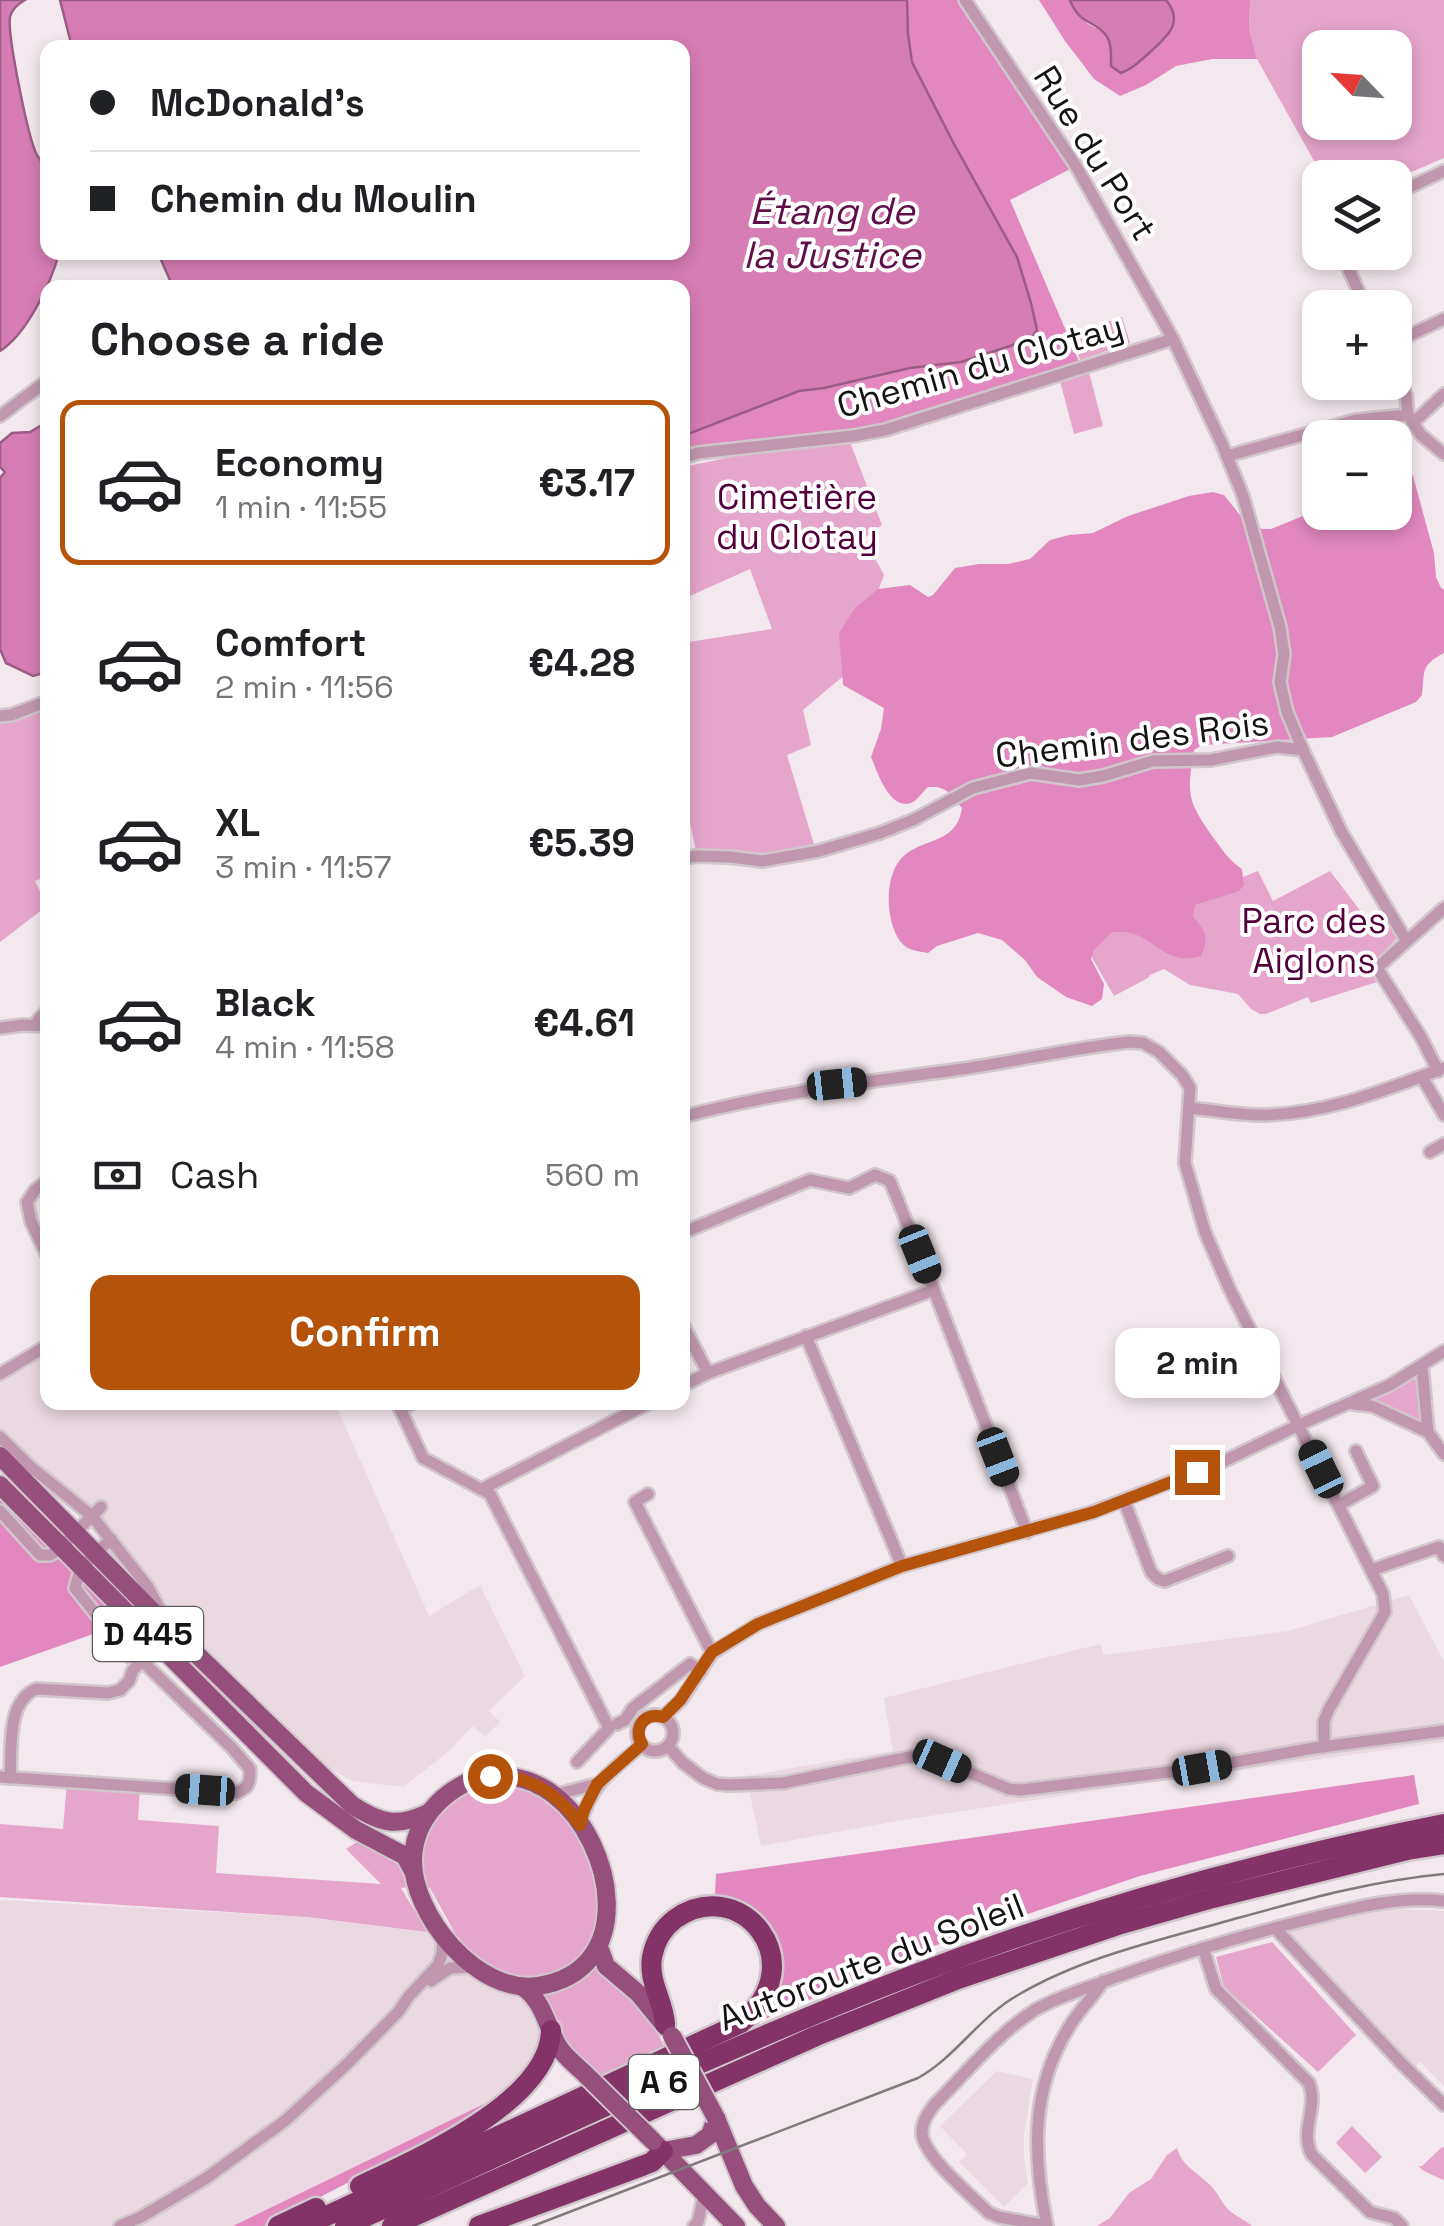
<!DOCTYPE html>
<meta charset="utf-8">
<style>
:root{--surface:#fff;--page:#f6f6f6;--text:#202124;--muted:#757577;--line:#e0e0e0;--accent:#b45309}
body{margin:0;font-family:"Space Grotesk",sans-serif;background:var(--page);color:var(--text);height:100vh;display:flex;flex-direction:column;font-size:38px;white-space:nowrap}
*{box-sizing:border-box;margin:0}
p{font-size:32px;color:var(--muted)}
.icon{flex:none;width:55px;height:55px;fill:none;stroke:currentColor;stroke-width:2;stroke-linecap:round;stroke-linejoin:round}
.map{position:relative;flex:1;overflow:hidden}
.drawer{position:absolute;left:40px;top:280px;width:650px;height:1130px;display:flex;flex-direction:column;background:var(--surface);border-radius:20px;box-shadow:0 5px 15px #0003}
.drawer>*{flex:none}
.hud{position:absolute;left:40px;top:40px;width:650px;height:220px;border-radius:20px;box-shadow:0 5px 15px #0003;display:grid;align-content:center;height:220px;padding:0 50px;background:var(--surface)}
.needle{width:65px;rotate:295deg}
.fabs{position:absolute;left:1302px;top:30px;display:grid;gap:20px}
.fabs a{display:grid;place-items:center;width:110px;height:110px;border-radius:20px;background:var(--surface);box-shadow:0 5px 15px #0003;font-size:50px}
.end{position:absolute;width:45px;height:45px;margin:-22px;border:12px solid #b45309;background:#fff;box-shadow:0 0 0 5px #fff}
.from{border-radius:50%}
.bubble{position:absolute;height:70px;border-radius:20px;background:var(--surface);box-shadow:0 5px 15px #0003;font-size:32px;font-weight:700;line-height:70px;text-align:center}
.car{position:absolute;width:30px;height:60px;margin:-30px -15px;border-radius:12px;box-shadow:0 0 8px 2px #0007;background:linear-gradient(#222 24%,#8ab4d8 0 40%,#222 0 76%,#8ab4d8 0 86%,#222 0)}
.hud b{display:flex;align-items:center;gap:35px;height:95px;font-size:38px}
.hud b+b{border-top:2px solid var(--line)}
.hud i{width:25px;height:25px;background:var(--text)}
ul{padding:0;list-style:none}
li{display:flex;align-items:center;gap:30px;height:165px;margin:0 20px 15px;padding:0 30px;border:5px solid transparent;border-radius:20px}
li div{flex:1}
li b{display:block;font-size:38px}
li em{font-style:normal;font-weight:700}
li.on{border-color:var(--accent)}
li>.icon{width:90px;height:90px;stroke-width:1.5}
h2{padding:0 50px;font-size:45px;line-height:120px}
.pay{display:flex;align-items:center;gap:25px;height:110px;padding:0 50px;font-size:38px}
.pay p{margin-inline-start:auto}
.action{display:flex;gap:20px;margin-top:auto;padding:20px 50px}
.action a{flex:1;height:115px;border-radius:20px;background:var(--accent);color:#fff;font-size:40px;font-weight:700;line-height:115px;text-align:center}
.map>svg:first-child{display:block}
</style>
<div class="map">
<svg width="1444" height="2226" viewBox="0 0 1444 2226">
<rect width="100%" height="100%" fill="#f3e8ee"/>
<!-- built -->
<g fill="#ebd9e2">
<polygon points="47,1337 48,1402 335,1403 429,1616 480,1585 525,1676 489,1711 500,1722 485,1737 473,1726 449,1751 403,1787 352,1781 319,1763 182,1629 137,1564 74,1498 0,1445 0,1364"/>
<polygon points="1409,1595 1444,1662 1444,1742 1105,1789 897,1821 761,1846 746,1776 893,1751 884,1698 1100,1644 1104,1655 1288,1631"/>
<polygon points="0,1900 307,1917 427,1932 436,1945 472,1977 489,1987 519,1998 526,2002 531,2007 543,2038 535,2062 492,2100 233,2226 0,2226"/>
<polygon points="1402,1909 1444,1911 1444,2086 1420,2062 1414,2068 1360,2015 1281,1929 1356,1913"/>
<polygon points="997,2071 1033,2079 1024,2134 1024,2158 1028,2183 1004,2207 959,2162 967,2154 940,2126"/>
</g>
<!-- green -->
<g fill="#e6a5cb" fill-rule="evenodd">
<path d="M1250,0H1444V158L1395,179L1323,177L1257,59L1249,28ZM1320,48H1395V122H1320Z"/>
<polygon points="1122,317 1130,343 1080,360 1071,334"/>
<polygon points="1089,372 1103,426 1074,434 1060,381"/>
<polygon points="850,442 882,525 864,538 884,575 862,633 866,657 803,710 811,745 787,755 816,851 762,861 697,856 683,790 682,643 772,629 750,569 683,599 683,467 764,450"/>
<polygon points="47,701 47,876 35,881 47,906 0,942 0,716"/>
<polygon points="1258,871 1273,901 1330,871 1368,921 1383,913 1399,936 1370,966 1380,981 1311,1003 1308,997 1266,1014 1260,1014 1251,1009 1238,994 1190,985 1164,969 1150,975 1148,978 1114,996 1084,944 1137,919"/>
<polygon points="1413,1379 1418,1381 1422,1419 1418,1422 1372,1403 1372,1398"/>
<polygon points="67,1783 140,1787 138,1820 219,1826 216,1873 381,1884 346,1849 360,1840 402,1862 409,1887 401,1888 427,1932 307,1917 0,1897 0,1824 63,1829"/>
<polygon points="494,1784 520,1787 546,1801 565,1819 585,1848 598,1883 599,1924 586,1954 550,1979 510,1979 469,1952 456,1935 430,1888 425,1886 419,1851 435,1813 475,1785"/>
<polygon points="1272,1942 1356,2035 1318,2072 1224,1987 1216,1957"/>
<path d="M597,1961L650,2017L667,2053L603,2081L568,2047L541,1994C564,1989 582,1980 597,1961Z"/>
<polygon points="1352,2126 1382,2157 1365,2173 1336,2143"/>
<polygon points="1444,2147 1444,2179 1443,2180 1424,2171 1418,2166 1422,2166 1441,2148"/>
<path d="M1177,2148C1182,2166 1197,2172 1210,2185C1218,2192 1222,2205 1231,2212C1238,2217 1245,2220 1252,2226H1097L1110,2218L1129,2193L1151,2179L1167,2155Z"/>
</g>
<!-- forest -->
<g fill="#e288be">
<polygon points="907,0 966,0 1076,166 1010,200 1081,366 885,430 683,458 683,436 799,391 824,388 910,368 961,362 1010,346 1033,336 1037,330 1031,303 1017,257 954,144 912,62 908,34"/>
<polygon points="1039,0 1070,0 1074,11 1088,24 1105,33 1111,49 1111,66 1152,50 1167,38 1171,6 1166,0 1250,0 1249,28 1257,59 1212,59 1176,66 1146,85 1120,96 1094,79 1065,41"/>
<path d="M1395,466C1404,466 1408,470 1413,476L1434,553L1436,577L1441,588L1444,589V653C1420,666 1425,670 1422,695L1416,702L1332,737L1202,745L1194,750C1186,797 1188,801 1215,840C1223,851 1230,861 1242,869L1244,885L1239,891L1195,905L1193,917C1206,930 1209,939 1201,956C1165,966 1157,939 1130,933C1124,931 1118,932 1112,932L1094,950L1091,959L1104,984L1102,999L1092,1006L1066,997L1037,977L1025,960L1002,940L978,933L937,946L928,953C918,951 907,951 900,941C886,922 884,879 900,860C920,836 956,847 962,808C950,794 948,786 928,787C923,791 917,801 911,803C889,810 877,771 871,757L881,729L884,708L843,685L839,633L855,608L878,589L910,585L928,597L933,595L955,568L979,564H1008L1030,559L1050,540L1069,535L1093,533L1128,516L1189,496L1213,492L1224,495L1244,520L1262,529H1271L1320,509V512H1395Z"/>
<polygon points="0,1494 130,1621 0,1667"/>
<polygon points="1414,1775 1419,1804 1140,1876 931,1947 765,2019 781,1993 784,1962 771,1925 734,1900 715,1894 716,1874"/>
<polygon points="541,2056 479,2115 264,2226 233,2226 492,2100"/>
</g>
<!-- water -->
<g fill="#d67db3" stroke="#9c5d84" stroke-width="2.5">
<path d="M0,0H25C18,4 12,9 10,17C7,33 28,139 37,155C41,162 47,166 47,175C49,199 48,227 48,252L59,253C51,283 27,334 0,351Z"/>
<polygon points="60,0 907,0 908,34 912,62 954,144 1017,257 1031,303 1037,330 1033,336 1010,346 961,362 910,368 824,388 799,391 683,436 682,288 173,287 158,253 682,252 682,48 72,47"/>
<path d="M1070,0H1166C1186,24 1164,39 1148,54C1139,62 1132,69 1121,73L1111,66C1111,55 1112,42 1105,34C1093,20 1079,24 1070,0Z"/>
<polygon points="47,422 47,672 33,676 6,663 0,649 0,478 5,472 0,467 0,443 12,433 30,432"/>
</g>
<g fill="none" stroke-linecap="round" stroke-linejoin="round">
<!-- street casing -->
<g stroke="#d0c6cb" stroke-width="16">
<g id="street">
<polyline points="965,0 1076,166 1173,339 1222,444 1243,496 1280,627 1284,654 1280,682 1287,712 1303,750 1341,831 1406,940"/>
<polyline points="1395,194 1444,171"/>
<polyline points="1341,252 1366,308"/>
<polyline points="1395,342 1444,319"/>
<polyline points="1395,370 1406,395 1408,415 1421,435 1444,454"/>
<polyline points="0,416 48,380"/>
<polyline points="1413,423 1444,394"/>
<polyline points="1227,456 1356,420 1408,415"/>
<polyline points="682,458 698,453 853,436 885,430 1173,339"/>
<polyline points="0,716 11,715 48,701"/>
<polyline points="682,858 697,856 730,857 762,861 819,851 880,833 913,820 973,788 1031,773 1079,780 1103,776 1153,761 1211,760 1277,747 1303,750"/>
<polyline points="37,1025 38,1020 48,1010"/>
<polyline points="0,1028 23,1025 48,1026"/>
<polyline points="1438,1071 1421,1037 1377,968 1444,908"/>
<polyline points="1422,1077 1444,1115"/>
<path d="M1189,1108C1213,1110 1237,1115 1260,1115C1324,1115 1385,1090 1444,1068"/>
<path d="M682,1117C774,1092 868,1082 962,1069C1018,1061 1073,1048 1129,1042L1143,1043L1159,1052L1182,1075L1190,1088L1185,1163L1205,1232L1229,1288L1383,1594L1385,1612L1329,1709L1324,1721V1747"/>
<polyline points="1430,1152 1444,1144"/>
<polyline points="48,1180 35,1190 27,1202 31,1222 48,1257"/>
<polyline points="682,1233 810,1180 849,1188 875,1175 890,1181 934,1290 1027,1532"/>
<polyline points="682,1323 708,1373"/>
<polyline points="806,1336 902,1566"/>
<polyline points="1422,1366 1428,1432"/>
<polyline points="0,1374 48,1345"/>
<polyline points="682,1386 708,1373 934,1290"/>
<polyline points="397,1402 423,1458 490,1494 609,1728 577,1762"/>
<polyline points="1353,1404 1372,1406 1428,1432 1444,1454"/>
<polyline points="400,1409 415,1402"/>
<polyline points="0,1437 31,1467 92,1516 148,1587 164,1617"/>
<polyline points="482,1489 651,1402"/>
<polyline points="648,1494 635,1502 712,1653"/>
<polyline points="1124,1500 1151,1572 1158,1579 1165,1581 1228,1556"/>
<polyline points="1339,1505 1373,1486 1356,1451"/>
<polyline points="0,1511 40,1555 50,1555 58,1550 101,1507"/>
<polyline points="1371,1570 1439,1547 1444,1556"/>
<circle cx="655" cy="1733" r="18"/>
<polyline points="663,1717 681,1700 712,1653 758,1624 902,1566 1093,1512 1224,1461 1299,1425 1390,1385 1444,1351"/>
<polyline points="617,1724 625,1720 633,1708 690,1664 701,1671"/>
<polyline points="668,1746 683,1763 703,1778 717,1784 728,1785 783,1783 919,1755 942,1761 1009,1789 1021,1790 1202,1768 1314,1748 1444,1731"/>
<path d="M0,1777L236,1793C249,1788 250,1783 250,1769L232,1748L141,1660L130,1657L75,1588L81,1567L111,1539"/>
<path d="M10,1778C12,1749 6,1702 36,1689L108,1693L120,1690L129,1681L133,1670L159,1646"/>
<polyline points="554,1795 597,1784"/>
<path d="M580,1825C592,1782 610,1772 642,1745"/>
<polyline points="1275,1928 1401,2063 1444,2105"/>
<path d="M1203,1948L1216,1989L1309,2083C1319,2108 1299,2130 1312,2155L1370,2212L1394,2218L1402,2226"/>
<polyline points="431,1981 450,1968 473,1967"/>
<path d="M1103,1981C1095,1995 1084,2005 1075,2018C1030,2083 1032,2153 1047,2226L999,2217L989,2213C972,2196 923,2156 922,2133C922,2121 928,2113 935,2104C967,2072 997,2034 1035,2010C1061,1995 1091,1987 1119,1976C1177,1955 1235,1938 1294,1923C1342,1911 1395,1895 1444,1901"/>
<polyline points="120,2226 141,2217 205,2179 286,2120 347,2064 399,2011 409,1996 438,1965 442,1954 443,1935"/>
<polyline points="694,2226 698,2222 704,2194"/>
</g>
</g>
<!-- primary casing -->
<g stroke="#d0c6cb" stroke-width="22">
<g id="primary">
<path d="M0,1456L152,1611L352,1805C380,1823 397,1828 428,1813"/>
<polyline points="0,1485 306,1793 356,1830 405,1856 413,1871"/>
<path d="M490,1776C513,1775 535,1780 554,1795C615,1842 639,1971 538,1986C478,1995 411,1915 413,1858C414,1834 425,1814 443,1798C457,1786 471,1778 490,1776Z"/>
<polyline points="599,1947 606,1966 639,1994 666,2027"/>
<path d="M523,1987C545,2003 546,2027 560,2049C566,2057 575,2065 583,2072"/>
<polyline points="716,2118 744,2186 757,2206 776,2226"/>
<polyline points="656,2144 736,2226"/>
<polyline points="663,2151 696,2145 710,2135 716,2118"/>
</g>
</g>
<!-- highway casing -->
<g stroke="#d0c6cb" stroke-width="25">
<g id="highway">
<path d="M360,2186C416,2159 550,2102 551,2030"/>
<polyline points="278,2226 316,2208"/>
<path d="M305,2226L741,2023C816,1962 739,1873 675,1919C663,1928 655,1942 652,1957C648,1983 664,2001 665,2024"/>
<path d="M345,2226C533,2141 720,2049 913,1975C1085,1909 1263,1860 1444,1824"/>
<polyline points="392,2226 816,2036 958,1979 1118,1925 1213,1898 1407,1850 1444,1844"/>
<polyline points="479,2226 642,2166 652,2162 663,2151"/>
</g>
</g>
<!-- street -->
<use href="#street" stroke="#c097ae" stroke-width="11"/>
<!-- primary -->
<use href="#primary" stroke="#954f7a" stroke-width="18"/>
<!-- highway -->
<use href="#highway" stroke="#843367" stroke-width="20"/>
<!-- tram -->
<path stroke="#807a7d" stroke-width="2.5" d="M533,2226L918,2078C956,2057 980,2016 1018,1995C1079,1959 1151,1942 1220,1923C1293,1903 1367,1881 1444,1874"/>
<!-- primary-bridge casing -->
<g stroke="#d0c6cb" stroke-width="22" stroke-linecap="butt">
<g id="primary-bridge">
<polyline points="672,2036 716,2118"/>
<polyline points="583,2072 653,2141"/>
</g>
</g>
<!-- primary-bridge -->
<use href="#primary-bridge" stroke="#954f7a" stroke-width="18"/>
</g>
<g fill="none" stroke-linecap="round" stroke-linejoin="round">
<!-- route -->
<path stroke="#b45309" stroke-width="12" d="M490,1776C529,1775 558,1793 580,1825L584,1810L597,1784L642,1744C633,1728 644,1712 663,1717L680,1700L712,1652L758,1624L902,1566L1094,1512L1197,1472"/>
</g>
<g text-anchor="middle" stroke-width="8" stroke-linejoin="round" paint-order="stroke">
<!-- shield labels -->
<g fill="#fff" stroke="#5c5a5b" stroke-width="2.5">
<rect x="93" y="1607" width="110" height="54" rx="8"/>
<rect x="629" y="2055" width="70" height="54" rx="8"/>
</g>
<g font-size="32" font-weight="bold" fill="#161315">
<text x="148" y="1645">D 445</text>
<text x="664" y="2093">A 6</text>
</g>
<!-- street labels -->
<g font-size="35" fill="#161315" stroke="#fff">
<text transform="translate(1095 153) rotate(58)" y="12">Rue du Port</text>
<text transform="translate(980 366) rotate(-16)" y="12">Chemin du Clotay</text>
<text transform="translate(1132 739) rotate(-7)" y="12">Chemin des Rois</text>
<text transform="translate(871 1962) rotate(-21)" y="12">Autoroute du Soleil</text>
</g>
<!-- park labels -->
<g font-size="35" fill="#52003b" stroke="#fff">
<text x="797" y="509">Cimetière<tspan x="797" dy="40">du Clotay</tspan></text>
<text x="1314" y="933">Parc des<tspan x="1314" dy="40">Aiglons</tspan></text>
</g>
<!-- water labels -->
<g font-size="38" font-style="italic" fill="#5f0f47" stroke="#fff">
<text x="832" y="224">Étang de<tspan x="832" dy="44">la Justice</tspan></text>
</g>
</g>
</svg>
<div class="fabs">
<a><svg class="needle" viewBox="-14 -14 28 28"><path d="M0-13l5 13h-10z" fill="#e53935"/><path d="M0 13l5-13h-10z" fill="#757577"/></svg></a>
<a><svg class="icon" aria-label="layers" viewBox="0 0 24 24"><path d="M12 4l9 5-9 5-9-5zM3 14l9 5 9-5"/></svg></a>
<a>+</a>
<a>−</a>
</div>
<i class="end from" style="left:490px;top:1776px"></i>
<i class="end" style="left:1197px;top:1472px"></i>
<div class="bubble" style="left:1115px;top:1328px;width:165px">2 min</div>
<i class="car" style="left:837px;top:1084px;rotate:84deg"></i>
<i class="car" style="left:920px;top:1254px;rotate:158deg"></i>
<i class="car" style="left:998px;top:1457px;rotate:159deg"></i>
<i class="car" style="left:1321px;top:1469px;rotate:334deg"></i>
<i class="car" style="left:942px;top:1761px;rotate:114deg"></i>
<i class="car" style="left:1202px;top:1768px;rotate:80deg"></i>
<i class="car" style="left:205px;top:1790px;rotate:274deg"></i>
<div class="hud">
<b><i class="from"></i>McDonald's</b>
<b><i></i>Chemin du Moulin</b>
</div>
<section class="drawer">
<h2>Choose a ride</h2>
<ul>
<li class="on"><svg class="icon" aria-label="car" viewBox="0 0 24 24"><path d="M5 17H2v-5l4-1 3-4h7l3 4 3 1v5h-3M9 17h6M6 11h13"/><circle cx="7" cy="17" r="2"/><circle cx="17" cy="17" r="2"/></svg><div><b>Economy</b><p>1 min · 11:55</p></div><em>€3.17</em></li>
<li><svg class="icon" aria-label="car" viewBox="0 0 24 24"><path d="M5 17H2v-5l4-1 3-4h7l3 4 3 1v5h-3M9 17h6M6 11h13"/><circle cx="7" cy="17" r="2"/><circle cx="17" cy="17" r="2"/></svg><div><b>Comfort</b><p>2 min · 11:56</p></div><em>€4.28</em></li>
<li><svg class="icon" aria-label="car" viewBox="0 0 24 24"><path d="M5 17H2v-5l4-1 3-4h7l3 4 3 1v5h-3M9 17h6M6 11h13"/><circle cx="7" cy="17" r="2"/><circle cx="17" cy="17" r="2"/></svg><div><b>XL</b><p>3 min · 11:57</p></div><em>€5.39</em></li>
<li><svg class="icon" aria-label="car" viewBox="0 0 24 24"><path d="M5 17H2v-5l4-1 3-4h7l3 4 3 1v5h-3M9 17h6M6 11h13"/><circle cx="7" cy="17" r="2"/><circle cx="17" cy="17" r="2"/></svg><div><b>Black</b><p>4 min · 11:58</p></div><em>€4.61</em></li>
</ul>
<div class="pay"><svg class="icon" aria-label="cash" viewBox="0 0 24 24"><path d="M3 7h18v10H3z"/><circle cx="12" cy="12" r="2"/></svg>Cash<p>560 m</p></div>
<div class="action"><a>Confirm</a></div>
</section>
</div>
